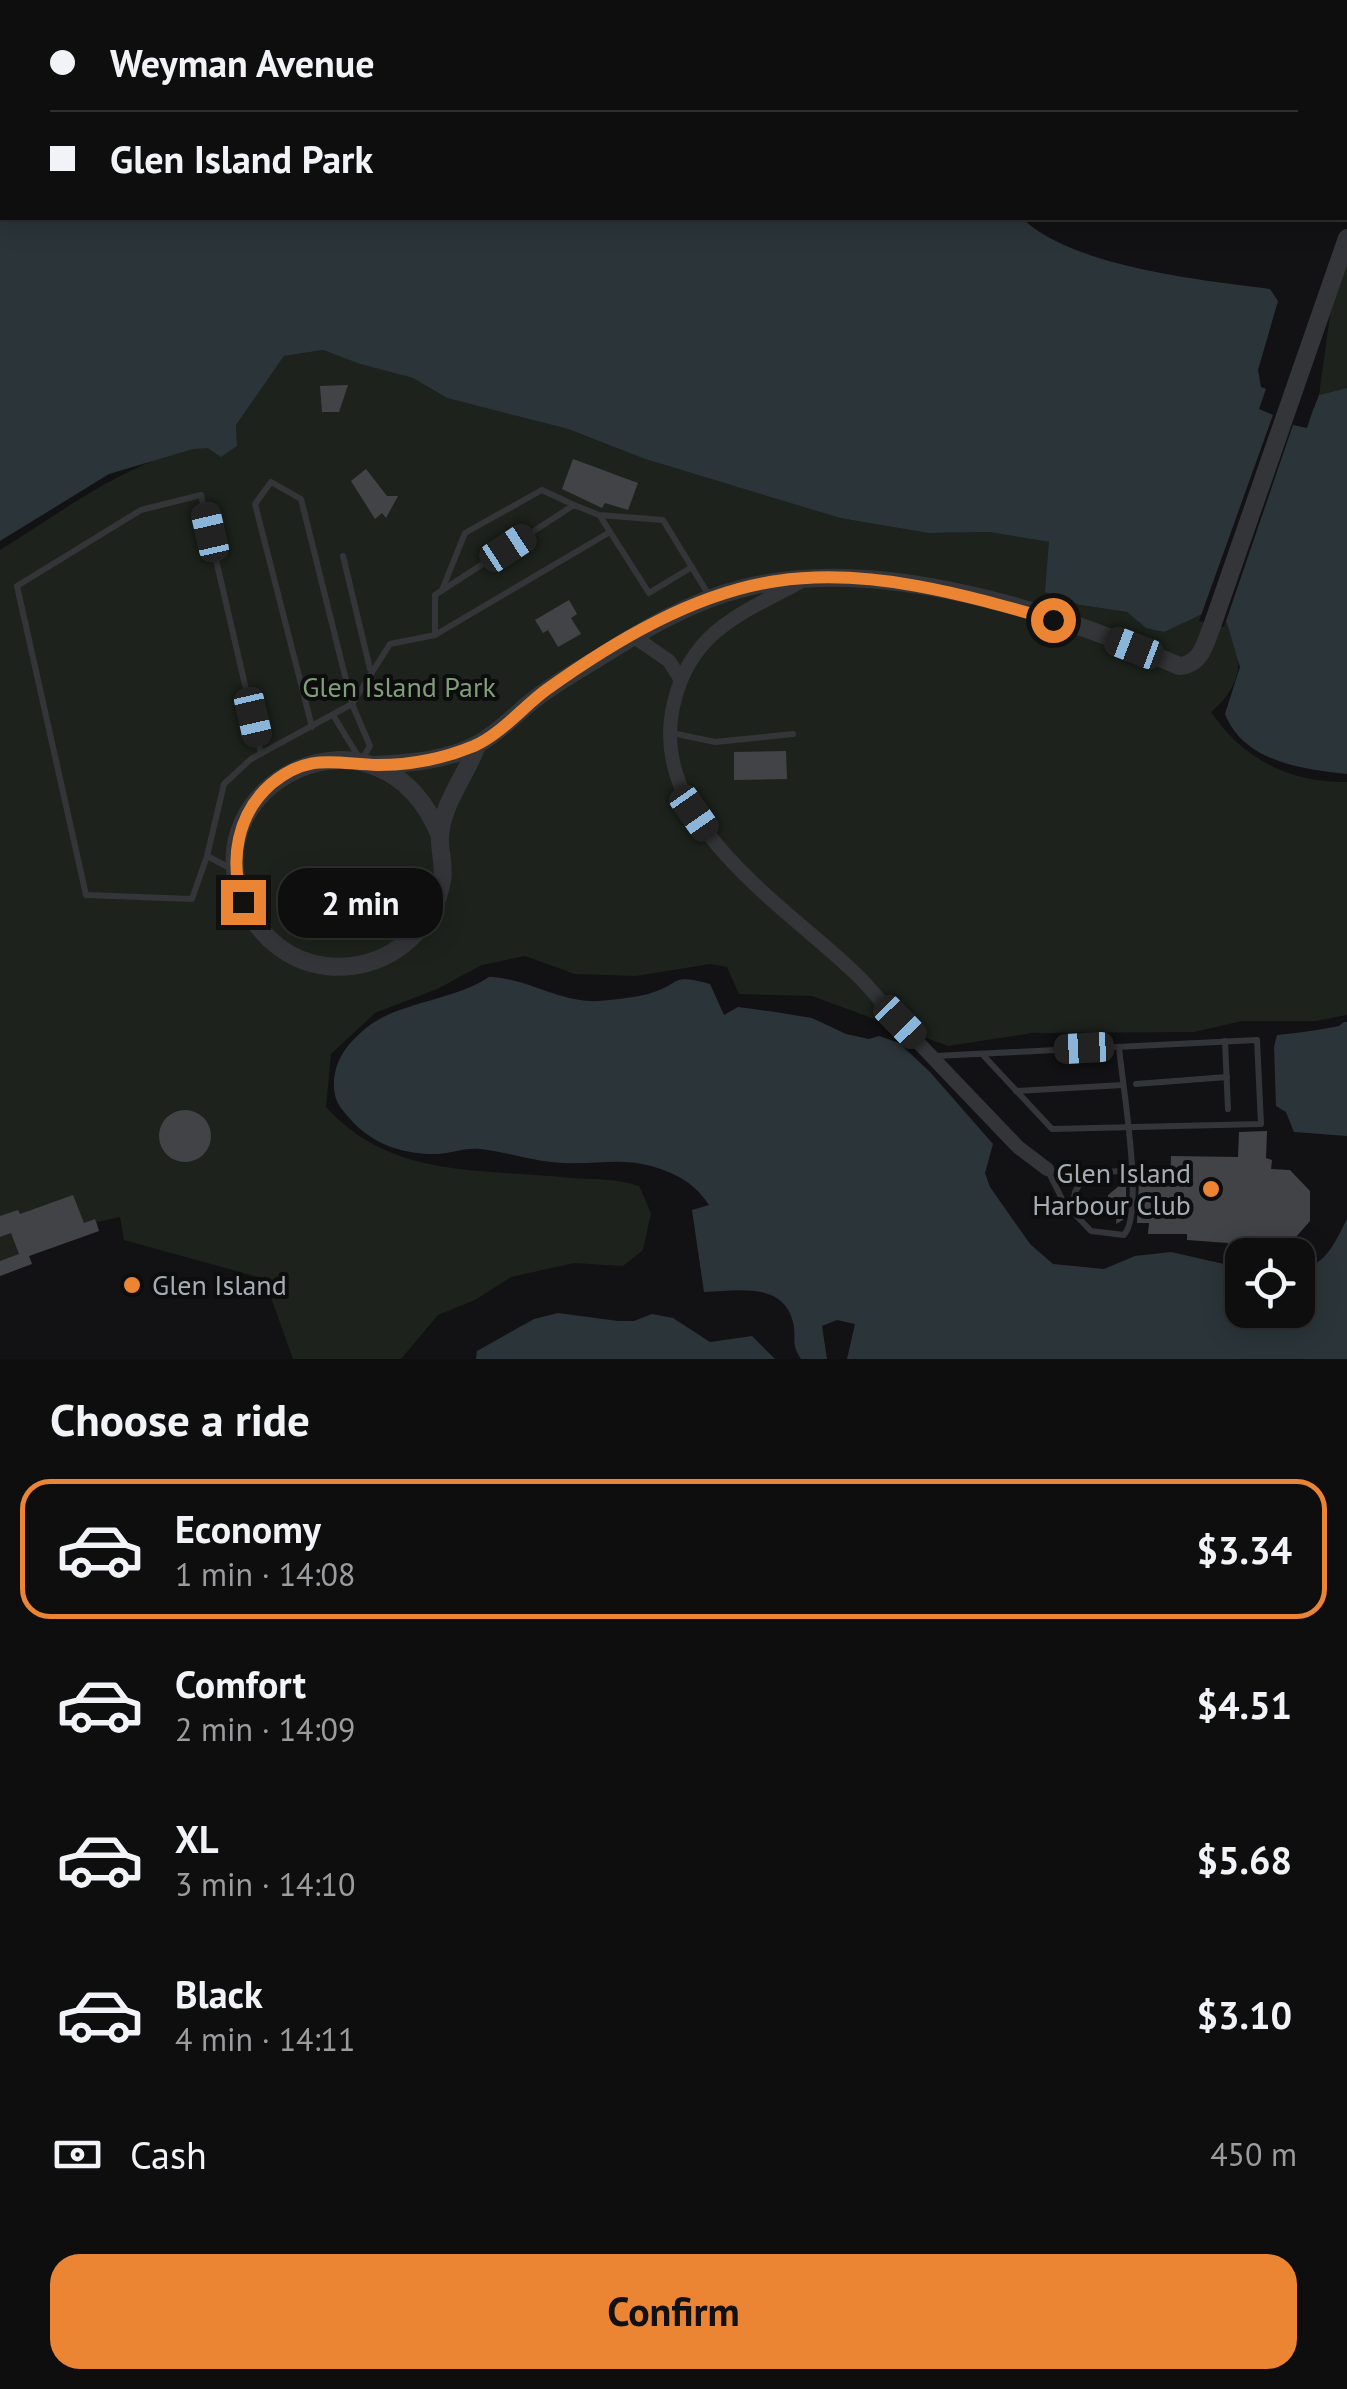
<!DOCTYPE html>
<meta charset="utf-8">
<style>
:root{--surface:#0e0e0f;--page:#1c1c1d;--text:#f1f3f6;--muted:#9b9c9e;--line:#2e2e2f;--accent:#eb8533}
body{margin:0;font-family:"PT Sans",sans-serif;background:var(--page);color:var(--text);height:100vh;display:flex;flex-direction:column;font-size:38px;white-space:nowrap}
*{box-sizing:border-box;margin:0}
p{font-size:32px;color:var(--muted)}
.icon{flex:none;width:55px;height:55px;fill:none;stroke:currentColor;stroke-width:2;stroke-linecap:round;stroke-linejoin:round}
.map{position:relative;height:1359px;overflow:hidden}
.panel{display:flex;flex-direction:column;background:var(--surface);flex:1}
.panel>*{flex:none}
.top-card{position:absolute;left:0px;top:0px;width:1348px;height:220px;box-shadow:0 5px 25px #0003,0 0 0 2px var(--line);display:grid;align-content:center;height:220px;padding:0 50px;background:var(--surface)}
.controls{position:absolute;left:1225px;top:1238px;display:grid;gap:20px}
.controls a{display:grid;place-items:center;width:90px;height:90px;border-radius:20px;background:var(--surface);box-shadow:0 5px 25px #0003,0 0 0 2px var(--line);font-size:50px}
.end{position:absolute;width:45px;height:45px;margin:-22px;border:12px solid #eb8533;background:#111;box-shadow:0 0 0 5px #111}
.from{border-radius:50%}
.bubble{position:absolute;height:70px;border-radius:30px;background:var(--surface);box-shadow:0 5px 25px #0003,0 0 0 2px var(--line);font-size:32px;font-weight:600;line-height:70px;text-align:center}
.car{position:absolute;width:30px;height:60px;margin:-30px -15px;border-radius:12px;box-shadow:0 0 8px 2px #0007;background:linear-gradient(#222 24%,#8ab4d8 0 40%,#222 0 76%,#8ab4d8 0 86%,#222 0)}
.top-card b{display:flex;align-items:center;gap:35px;height:95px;font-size:38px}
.top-card b+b{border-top:2px solid var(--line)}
.top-card i{width:25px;height:25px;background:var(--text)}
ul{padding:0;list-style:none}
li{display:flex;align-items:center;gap:30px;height:140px;margin:0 20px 15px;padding:0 30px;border:5px solid transparent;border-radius:30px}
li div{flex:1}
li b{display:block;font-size:38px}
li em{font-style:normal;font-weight:600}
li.on{border-color:var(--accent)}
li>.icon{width:90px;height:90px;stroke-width:1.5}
h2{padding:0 50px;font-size:45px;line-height:120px}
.pay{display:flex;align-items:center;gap:25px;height:110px;padding:0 50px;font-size:38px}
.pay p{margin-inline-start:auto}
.action{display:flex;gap:20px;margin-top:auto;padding:20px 50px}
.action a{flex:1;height:115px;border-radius:30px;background:var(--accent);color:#111;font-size:40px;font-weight:600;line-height:115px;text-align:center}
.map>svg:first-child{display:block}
</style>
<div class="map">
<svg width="1347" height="1359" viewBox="0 0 1347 1359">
<rect width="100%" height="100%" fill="#121214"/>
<!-- green -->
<g fill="#1d231c">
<polygon points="0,0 718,0 719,2 2,2 0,110"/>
<polygon points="1347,249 1347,388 1319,395 1334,287"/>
<path d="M323,350L360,364L413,378L447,398L568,429L645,459L840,518L928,533L990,532L1049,542L1080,605L1127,612L1146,628L1202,614L1227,623C1247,657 1241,687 1211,712C1243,759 1290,783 1347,782V1015L1315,1021H1242L1194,1032L1032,1033L948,1046L812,996L739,994L727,967L710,964L636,976L575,974L525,956L482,965L437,989L375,1013L331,1054L326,1107C392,1180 482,1168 571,1178C595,1180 615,1178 639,1186L651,1213L643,1250L623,1266L574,1263L511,1277L475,1300L438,1315L401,1359H293L269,1292L258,1277L124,1240L120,1217L97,1222L99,1231L29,1256L32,1264L0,1276V550C59,514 123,464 191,449C207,446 220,449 237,446L236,425L284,356Z"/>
</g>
<!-- water -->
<g fill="#2b3539">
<path d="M0,110L2,218H1022C1072,267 1201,280 1270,289L1278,301L1258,370L1261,387L1314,408L1319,395L1347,388V774C1302,769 1244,762 1225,714L1240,667L1227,623L1202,614L1164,632L1146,628L1127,612L1080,605L1045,592L1049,542L989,532L928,533L840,518L645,459L568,429L447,398L413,378L360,364L323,350L284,356L236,425L237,446L221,457L208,448L193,449L109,474L0,541Z"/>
<path d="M489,977C525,978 554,999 589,1001C599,1002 641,997 651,993C683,983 669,973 710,984L724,1015L738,1007L775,1012L812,1018L846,1034L869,1039L879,1036L899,1043L930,1072L993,1144L985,1173L990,1187L1030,1244L1053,1264L1104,1269L1135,1256L1171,1252L1224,1264L1242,1285V1310H1298V1286L1305,1285L1307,1276H1298V1268C1325,1269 1336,1240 1347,1219V1359H847L855,1324L837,1320L822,1326L827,1359H801C790,1342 797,1339 793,1322C783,1281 735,1291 704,1292L692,1210L709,1205C694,1182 674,1172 647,1165C620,1158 590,1165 563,1163C534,1162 508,1152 480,1149C465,1147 449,1154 434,1154C402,1154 373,1144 352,1121C342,1110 335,1103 334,1088C333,1060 348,1042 370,1025C402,1002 454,1000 489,977Z"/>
<path d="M1344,1022H1347V1136L1294,1132L1286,1112L1276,1106L1274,1047L1277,1035C1300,1033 1319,1030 1339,1026Z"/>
<polygon points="558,1313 618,1321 634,1321 652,1314 673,1318 710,1342 752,1336 775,1359 476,1359 477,1351 534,1319"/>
</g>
<!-- pier -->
<polygon fill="#121214" points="1267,386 1311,402 1320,389 1307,428 1293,425 1224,627 1199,621 1273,415 1259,409"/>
<!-- building -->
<g fill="#414346">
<polygon points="348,385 339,412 322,412 320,386"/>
<polygon points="573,459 638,483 628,510 605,503 602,508 562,489"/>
<polygon points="366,469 387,496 398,496 386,518 382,513 375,519 351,481"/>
<polygon points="569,600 577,614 571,618 581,634 558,647 548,630 543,633 535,620"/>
<polygon points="786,751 787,779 734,780 734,752"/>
<circle cx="185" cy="1136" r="26"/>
<polygon points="1267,1131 1266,1158 1272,1160 1271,1169 1290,1170 1310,1191 1310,1221 1289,1245 1268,1243 1269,1250 1227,1248 1228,1243 1187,1240 1187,1234 1148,1234 1149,1223 1137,1223 1139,1181 1170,1182 1171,1156 1238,1157 1239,1132"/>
<polygon points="1119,1181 1126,1181 1126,1201 1123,1220 1116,1224 1117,1212 1108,1205 1108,1195 1119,1186"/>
<polygon points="73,1195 84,1223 95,1219 99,1231 29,1256 32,1264 0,1276 0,1261 19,1254 11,1233 0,1237 0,1216 18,1210 20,1214"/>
</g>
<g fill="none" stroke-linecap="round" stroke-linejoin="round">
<!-- service -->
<g stroke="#333538" stroke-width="6">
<polyline points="477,0 479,2"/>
<polyline points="664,0 665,2"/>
<polyline points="574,2 578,0"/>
<polyline points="651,2 655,0"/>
<polyline points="1152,2 1153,0"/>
<polyline points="1106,218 1113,218"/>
<polyline points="600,516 649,593 692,567"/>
<polyline points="343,556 370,669"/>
<polyline points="442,590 465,533 542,490 574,505"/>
<polyline points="435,635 610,532"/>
<polyline points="312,727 255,504 271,482 301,499 352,704 370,746 361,761 333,715"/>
<polyline points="672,733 715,742 793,734"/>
<polyline points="207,856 192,899 86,895 17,586 141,510 201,495 261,754"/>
<polyline points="232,869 207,856 224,784 251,759 352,704 390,644 435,635 435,595 574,505 599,515 663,520 710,597"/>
<polyline points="1225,1041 1228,1109"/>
<polyline points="935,1056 1257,1040 1261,1124 1052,1129 982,1054"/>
<polyline points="1136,1084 1227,1077"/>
<polyline points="1016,1091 1123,1085"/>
<polyline points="1048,1170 1071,1175 1132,1170"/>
<path d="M1048,1171L1064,1203L1091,1231L1124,1235C1145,1212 1122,1083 1119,1047"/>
<polyline points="1072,1210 1075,1192 1085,1175"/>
</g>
<!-- minor -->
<g stroke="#333538" stroke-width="14">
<polyline points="1345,203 1347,202"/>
<path d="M800,582C769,599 735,613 709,638C689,658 677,684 672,712C652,825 786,906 856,974C873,990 886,1009 902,1025C940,1066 979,1106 1018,1147L1047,1169"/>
<polyline points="633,636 669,661 681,680"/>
</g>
<!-- tertiary -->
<g stroke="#333538" stroke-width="18">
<path d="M374,765C409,763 446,761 478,744C497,734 514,716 531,702C551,686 573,673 595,660C641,631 690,601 744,588C877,554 1058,612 1179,666C1201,665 1205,644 1212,626L1347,238"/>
<path d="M440,836C380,687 188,783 245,905C260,937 290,962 326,966C380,973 432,936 442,881C445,865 439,851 440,836C442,804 467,774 477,745"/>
</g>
</g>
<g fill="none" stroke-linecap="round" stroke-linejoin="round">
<!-- route -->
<path stroke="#eb8533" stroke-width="12" d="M243,902C229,860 237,814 271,784C309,752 336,764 378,765C411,765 445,758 474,746C501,734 523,707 546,690C613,642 694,593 777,581C869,567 966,595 1053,620"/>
</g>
<!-- markers -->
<g fill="#eb8533" stroke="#0d0d0e" stroke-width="4">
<circle cx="1211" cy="1189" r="10"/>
<circle cx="132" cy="1285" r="10"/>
</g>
<g text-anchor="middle" stroke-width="8" stroke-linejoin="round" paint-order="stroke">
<!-- park labels -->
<g font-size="28" fill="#819e7b" stroke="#0d0d0e">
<text x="399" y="697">Glen Island Park</text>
</g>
<!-- poi labels -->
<g font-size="28" fill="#a4acb4" stroke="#0d0d0e" text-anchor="end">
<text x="1191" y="1183">Glen Island<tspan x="1191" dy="32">Harbour Club</tspan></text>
<text x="152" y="1295" text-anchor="start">Glen Island</text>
</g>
</g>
</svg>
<div class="controls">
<a><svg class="icon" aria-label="locate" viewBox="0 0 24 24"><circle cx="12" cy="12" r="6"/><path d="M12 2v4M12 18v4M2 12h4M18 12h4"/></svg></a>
</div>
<i class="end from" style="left:1053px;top:620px"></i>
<i class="end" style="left:243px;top:902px"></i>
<div class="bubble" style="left:278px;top:868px;width:165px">2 min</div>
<i class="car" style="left:210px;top:532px;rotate:347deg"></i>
<i class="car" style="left:508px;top:548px;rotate:57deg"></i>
<i class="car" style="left:1134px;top:648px;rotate:291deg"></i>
<i class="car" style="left:253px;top:717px;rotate:167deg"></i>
<i class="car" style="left:694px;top:813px;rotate:145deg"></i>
<i class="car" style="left:900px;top:1022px;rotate:136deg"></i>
<i class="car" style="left:1084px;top:1048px;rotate:267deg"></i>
<div class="top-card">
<b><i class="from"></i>Weyman Avenue</b>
<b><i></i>Glen Island Park</b>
</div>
</div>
<section class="panel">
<h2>Choose a ride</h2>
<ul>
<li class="on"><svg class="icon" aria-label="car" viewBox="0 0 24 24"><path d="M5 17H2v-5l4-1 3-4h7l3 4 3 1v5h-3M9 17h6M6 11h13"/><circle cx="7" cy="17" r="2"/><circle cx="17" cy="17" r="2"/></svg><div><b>Economy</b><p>1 min · 14:08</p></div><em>$3.34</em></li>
<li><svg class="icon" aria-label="car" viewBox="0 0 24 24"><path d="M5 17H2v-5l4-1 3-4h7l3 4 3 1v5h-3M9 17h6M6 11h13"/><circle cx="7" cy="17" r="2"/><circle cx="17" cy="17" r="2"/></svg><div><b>Comfort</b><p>2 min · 14:09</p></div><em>$4.51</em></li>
<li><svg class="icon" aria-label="car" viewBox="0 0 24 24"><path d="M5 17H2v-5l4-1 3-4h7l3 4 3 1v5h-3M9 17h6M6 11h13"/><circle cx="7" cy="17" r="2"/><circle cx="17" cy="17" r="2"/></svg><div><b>XL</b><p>3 min · 14:10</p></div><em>$5.68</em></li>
<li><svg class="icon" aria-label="car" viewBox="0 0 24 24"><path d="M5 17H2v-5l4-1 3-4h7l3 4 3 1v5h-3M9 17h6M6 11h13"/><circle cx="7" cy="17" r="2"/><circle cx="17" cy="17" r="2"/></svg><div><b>Black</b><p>4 min · 14:11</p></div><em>$3.10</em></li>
</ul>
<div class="pay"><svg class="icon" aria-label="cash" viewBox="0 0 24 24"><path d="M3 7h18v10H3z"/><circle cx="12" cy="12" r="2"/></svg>Cash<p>450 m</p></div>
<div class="action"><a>Confirm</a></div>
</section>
